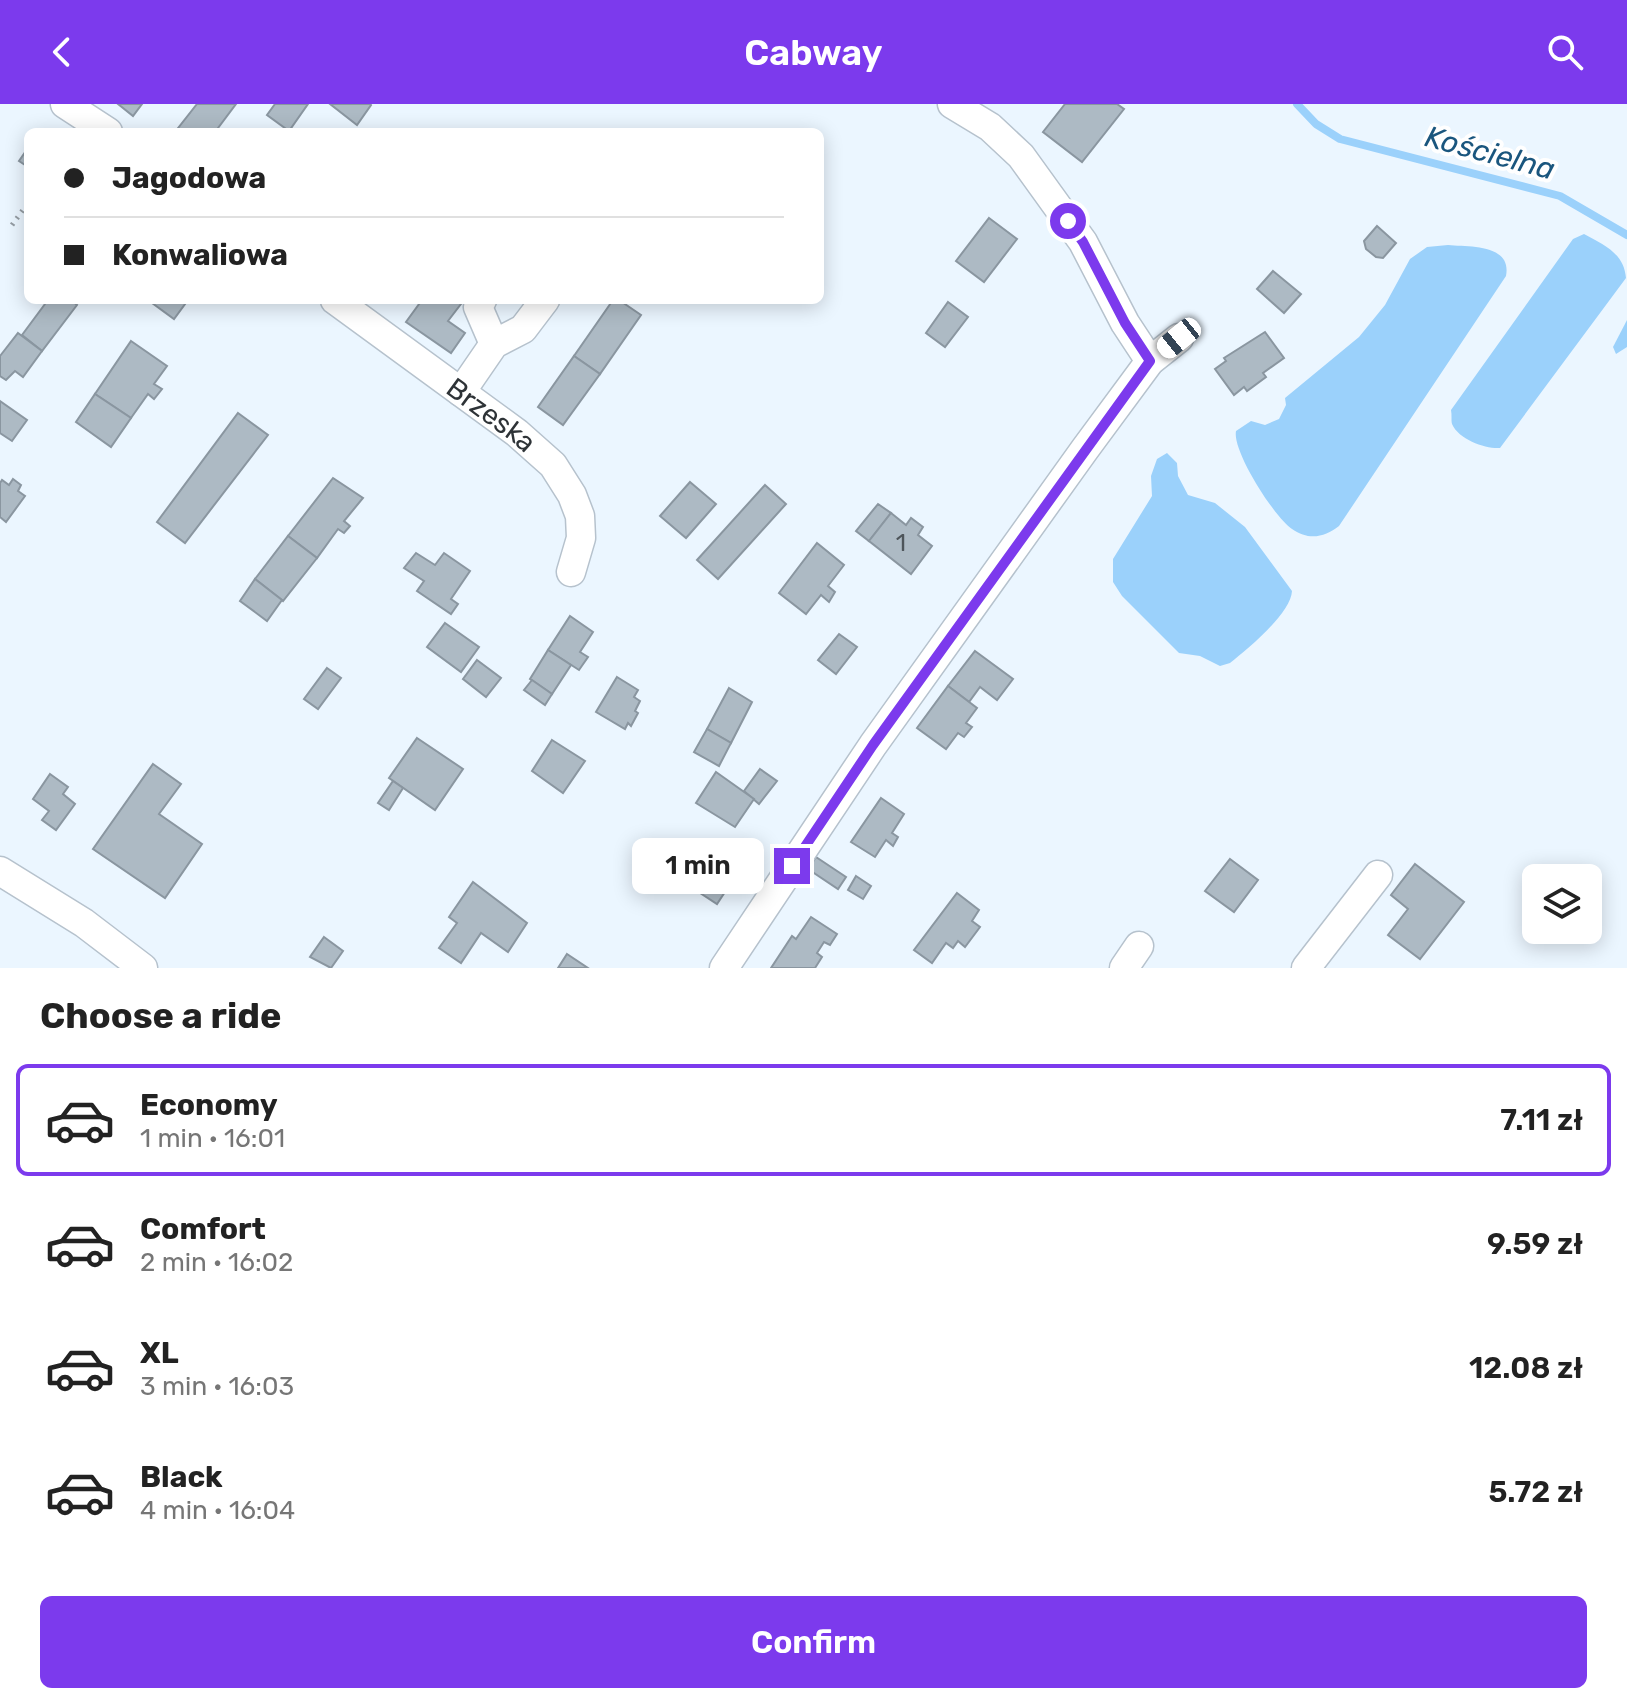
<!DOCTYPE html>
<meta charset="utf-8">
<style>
:root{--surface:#fff;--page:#f2f2f2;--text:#222;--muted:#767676;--line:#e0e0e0;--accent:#7c3aed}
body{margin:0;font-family:Rubik,sans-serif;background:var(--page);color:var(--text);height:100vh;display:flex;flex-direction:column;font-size:30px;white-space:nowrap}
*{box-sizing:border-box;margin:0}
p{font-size:26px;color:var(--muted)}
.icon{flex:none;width:44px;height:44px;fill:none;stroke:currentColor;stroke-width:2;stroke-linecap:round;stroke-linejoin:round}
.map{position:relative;height:864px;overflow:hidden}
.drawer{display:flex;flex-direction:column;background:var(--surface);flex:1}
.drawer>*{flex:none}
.top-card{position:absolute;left:24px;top:24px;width:800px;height:176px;border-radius:12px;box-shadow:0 4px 20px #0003;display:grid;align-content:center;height:176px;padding:0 40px;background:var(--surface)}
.buttons{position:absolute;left:1522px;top:760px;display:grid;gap:16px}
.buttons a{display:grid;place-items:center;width:80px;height:80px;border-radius:12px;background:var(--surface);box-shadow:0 4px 20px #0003;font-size:40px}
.end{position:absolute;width:36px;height:36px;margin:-18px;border:10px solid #7c3aed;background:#fff;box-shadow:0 0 0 4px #fff}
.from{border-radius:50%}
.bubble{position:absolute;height:56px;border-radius:12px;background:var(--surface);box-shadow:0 4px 20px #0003;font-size:26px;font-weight:600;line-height:56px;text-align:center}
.car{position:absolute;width:24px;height:48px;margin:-24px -12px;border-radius:10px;box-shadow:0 0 6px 2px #0007;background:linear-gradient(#fff 24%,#345 0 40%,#fff 0 76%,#345 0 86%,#fff 0)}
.top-card b{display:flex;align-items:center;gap:28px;height:76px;font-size:30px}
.top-card b+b{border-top:2px solid var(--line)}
.top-card i{width:20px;height:20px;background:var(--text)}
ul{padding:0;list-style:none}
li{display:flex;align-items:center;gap:24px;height:112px;margin:0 16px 12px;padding:0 24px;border:4px solid transparent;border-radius:12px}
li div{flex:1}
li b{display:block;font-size:30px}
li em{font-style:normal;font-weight:600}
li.active{border-color:var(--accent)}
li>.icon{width:72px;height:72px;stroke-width:1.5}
h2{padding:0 40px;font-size:36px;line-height:96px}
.primary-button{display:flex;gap:16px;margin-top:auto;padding:16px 40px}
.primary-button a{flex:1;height:92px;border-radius:12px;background:var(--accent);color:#fff;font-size:32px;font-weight:600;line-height:92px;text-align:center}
header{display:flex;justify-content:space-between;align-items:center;height:104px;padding:0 40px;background:var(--accent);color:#fff;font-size:36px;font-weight:600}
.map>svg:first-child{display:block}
</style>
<header><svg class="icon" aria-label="back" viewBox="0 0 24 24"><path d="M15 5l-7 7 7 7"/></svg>Cabway<svg class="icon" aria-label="search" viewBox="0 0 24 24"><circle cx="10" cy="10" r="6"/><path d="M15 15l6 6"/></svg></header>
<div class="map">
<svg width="1627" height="864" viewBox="0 0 1627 864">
<rect width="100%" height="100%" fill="#ebf6ff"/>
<!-- water -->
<g fill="#9bd1fb">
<path d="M1584,130C1604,141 1624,149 1626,174L1500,344C1486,345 1459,336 1452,320C1451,316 1452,311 1451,306L1573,135Z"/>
<path d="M1448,141C1470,143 1512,140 1506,172L1339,422C1325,433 1309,437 1292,425C1275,414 1232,347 1236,327L1251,317L1265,321L1279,315L1286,301L1285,294L1359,233L1385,201L1410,155L1427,143Z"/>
<polygon points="1627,216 1627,243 1616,250 1613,243"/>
<path d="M1167,349L1177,359L1178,372L1188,391L1215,399L1245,423L1292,487C1291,509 1248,545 1230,559L1220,562L1200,552L1179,549L1122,492L1113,478V455L1152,392L1151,372L1157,355Z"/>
</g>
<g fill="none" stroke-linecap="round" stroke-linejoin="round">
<!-- stream -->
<polyline stroke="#9bd1fb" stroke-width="8" points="1297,0 1316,20 1340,35 1560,92 1627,131"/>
</g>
<!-- building -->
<g fill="#adbac4" stroke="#8a96a0" stroke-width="2">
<polygon points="118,0 142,0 133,12"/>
<polygon points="197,0 236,0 215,28 175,28"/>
<polygon points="275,0 308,0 289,27 267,11"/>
<polygon points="330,0 370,0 371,1 357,21"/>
<polygon points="1065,0 1117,0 1124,5 1082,58 1043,28"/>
<polygon points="28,44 28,63 19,57"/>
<polygon points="989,114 1017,135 984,178 956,157"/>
<polygon points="1377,122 1396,139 1383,154 1376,153 1366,145 1364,137"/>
<polygon points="1273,167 1301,190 1284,209 1257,185"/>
<polygon points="48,196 71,196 77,201 42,247 22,231"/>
<polygon points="148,196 188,196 174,215"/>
<polygon points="422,196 464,196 448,217 465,229 451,249 406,218"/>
<polygon points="613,196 619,196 641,211 600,270 574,252"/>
<polygon points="948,198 968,213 945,243 926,229"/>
<polygon points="1265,228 1284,254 1263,269 1266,273 1247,287 1244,283 1234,291 1215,265 1226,257 1224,254"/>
<polygon points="18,229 42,247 23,273 15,267 6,276 0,272 0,252"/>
<polygon points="131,237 167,262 154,280 162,285 154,295 148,290 131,314 95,290"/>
<polygon points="574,252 600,270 563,321 538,303"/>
<polygon points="95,290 131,314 111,343 76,318"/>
<polygon points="0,297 27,316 12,337 0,329"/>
<polygon points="238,309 268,331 185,439 157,418"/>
<polygon points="333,374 363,394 344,417 350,422 344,429 338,425 317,454 288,432"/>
<polygon points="13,375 21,381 18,387 25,392 6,418 0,413 0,379 2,376 9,381"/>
<polygon points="690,378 716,400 686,434 660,412"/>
<polygon points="765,381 786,400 718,475 697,456"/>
<polygon points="878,400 891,409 869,437 856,427"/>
<polygon points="891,409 906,421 911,414 923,423 918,431 932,442 911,470 869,437"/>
<polygon points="288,432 317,454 283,497 255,475"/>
<polygon points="817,439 844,461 828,482 835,488 829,498 821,491 806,510 779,489"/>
<polygon points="416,449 435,461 444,449 470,467 451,495 458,500 451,510 417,487 424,477 404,464"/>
<polygon points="255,475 282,496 267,517 240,497"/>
<polygon points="570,512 593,528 580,548 588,553 579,566 548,546"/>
<polygon points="445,519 479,543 461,568 427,543"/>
<polygon points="839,530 857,543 836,570 818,556"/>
<polygon points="548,546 571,561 552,590 530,575"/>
<polygon points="975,547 1013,575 997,596 980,583 969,598 948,582"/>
<polygon points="477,556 501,574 486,593 463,575"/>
<polygon points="327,564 341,574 318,605 304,595"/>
<polygon points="617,573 638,586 634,593 640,597 635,607 638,609 631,622 628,619 625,625 596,608"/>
<polygon points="532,576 552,590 545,601 524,586"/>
<polygon points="948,582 977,604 966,619 972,623 964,633 958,629 946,645 917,624"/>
<polygon points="729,584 752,598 731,639 707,625"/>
<polygon points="707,625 731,639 719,662 694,648"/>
<polygon points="417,634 463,665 435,706 389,674"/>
<polygon points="552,636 585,657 563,689 532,667"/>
<polygon points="153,660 181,680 159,710 202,740 165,794 93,745"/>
<polygon points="760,665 777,677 759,700 744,687"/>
<polygon points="716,668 754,695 735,723 696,699"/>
<polygon points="50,670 68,683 63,690 75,700 56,726 42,716 49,707 33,695"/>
<polygon points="393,677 403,684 389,706 378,699"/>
<polygon points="881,694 904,710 892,729 898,733 893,742 886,736 875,753 851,738"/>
<polygon points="713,738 744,759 717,800 685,779"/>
<polygon points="816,753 846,773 838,785 808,765"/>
<polygon points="1230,755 1258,776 1234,808 1205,787"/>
<polygon points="1415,760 1464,798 1420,855 1388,831 1408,805 1391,791"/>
<polygon points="856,772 871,782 863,795 848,786"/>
<polygon points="473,778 527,819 508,848 481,829 461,859 439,844 457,819 449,813"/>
<polygon points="957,789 979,806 972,817 980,823 965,843 958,837 953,844 946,839 932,859 914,846"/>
<polygon points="811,813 837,830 830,841 824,838 817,849 822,853 815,864 771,864 792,832 796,835"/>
<polygon points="324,833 343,847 331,864 310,853"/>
<polygon points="567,850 588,864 558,864"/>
</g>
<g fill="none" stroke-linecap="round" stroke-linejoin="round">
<!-- minor casing -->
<g stroke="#b6c2cd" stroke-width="31">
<g id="minor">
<polyline points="65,0 108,28"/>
<polyline points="952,0 990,23 1021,52 1083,138 1125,219 1150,257"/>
<path id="s1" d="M335,196L517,329L553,361L572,391L580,412L581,434L571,468"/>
<polyline points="482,196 478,203 494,240"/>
<polyline points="461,288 494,240 523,225 545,196"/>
<polyline points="0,767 84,819 143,864"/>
<polyline points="724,864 873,641 1085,345 1150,257 1179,234"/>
<polyline points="1124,864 1139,842"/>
<polyline points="1306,864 1378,771"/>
</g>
</g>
<!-- path -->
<polyline stroke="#959da4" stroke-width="5" stroke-dasharray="2 6" stroke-linecap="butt" points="12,121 28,99"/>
<!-- minor -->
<use href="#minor" stroke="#fff" stroke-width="28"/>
</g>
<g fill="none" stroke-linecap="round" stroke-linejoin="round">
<!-- route -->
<polyline stroke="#7c3aed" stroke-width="10" points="792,762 873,641 1150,257 1125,219 1083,138 1068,117"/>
</g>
<g text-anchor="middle" stroke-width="8" stroke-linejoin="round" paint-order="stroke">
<!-- number labels -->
<g font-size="24" fill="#4e555a">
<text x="901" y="447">1</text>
</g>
<!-- street labels -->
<g font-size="28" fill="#2e3337" stroke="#fff">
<text dy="10" stroke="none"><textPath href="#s1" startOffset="194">Brzeska</textPath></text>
</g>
<!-- water labels -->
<g font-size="30" font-style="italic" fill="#1a567e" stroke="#fff">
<text transform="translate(1490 49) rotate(15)" y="10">Kościelna</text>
</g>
</g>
</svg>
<div class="buttons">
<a><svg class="icon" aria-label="layers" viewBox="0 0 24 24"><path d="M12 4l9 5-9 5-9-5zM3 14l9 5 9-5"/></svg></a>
</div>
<i class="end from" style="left:1068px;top:117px"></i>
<i class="end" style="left:792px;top:762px"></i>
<div class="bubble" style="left:632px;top:734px;width:132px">1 min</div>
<i class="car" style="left:1179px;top:234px;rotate:231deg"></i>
<div class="top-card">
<b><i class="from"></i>Jagodowa</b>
<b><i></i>Konwaliowa</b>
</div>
</div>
<section class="drawer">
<h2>Choose a ride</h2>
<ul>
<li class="active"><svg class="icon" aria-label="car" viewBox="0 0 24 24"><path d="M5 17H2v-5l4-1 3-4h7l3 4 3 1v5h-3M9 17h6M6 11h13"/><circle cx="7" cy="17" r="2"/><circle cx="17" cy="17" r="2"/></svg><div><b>Economy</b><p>1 min · 16:01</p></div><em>7.11 zł</em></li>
<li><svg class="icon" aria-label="car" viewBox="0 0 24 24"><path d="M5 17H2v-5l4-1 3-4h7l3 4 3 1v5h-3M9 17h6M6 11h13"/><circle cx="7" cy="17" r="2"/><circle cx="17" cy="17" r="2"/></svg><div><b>Comfort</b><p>2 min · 16:02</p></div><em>9.59 zł</em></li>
<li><svg class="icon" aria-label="car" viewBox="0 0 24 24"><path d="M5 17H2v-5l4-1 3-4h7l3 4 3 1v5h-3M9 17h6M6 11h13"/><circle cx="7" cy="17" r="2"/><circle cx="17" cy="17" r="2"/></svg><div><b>XL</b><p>3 min · 16:03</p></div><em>12.08 zł</em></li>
<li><svg class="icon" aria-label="car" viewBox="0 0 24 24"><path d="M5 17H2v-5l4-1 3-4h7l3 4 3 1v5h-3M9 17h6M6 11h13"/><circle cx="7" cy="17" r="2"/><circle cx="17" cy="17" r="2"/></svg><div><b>Black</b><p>4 min · 16:04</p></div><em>5.72 zł</em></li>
</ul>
<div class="primary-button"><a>Confirm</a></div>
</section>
